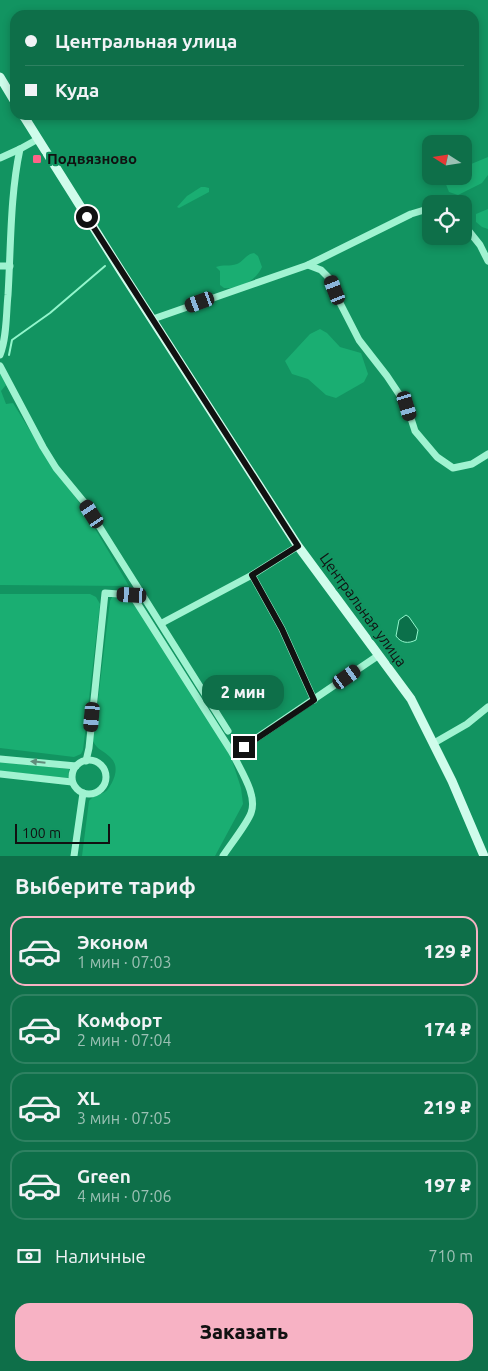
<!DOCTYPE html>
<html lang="ru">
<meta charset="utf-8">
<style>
:root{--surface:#0e6f49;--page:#1c7753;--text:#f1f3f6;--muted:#9bc1b4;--line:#2e8161;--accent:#f7b2c4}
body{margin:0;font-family:Ubuntu,sans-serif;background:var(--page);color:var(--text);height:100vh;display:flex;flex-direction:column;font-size:19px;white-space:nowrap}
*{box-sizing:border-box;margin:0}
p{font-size:16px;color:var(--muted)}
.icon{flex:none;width:28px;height:28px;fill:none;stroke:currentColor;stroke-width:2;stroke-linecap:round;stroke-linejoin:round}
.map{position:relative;height:856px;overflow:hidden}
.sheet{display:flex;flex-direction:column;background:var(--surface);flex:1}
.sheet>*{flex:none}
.banner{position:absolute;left:10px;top:10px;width:469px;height:110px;border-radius:15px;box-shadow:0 2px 8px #0003;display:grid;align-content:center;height:110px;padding:0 15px;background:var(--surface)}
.needle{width:32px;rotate:282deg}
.buttons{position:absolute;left:422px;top:135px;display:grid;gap:10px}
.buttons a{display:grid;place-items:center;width:50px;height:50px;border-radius:10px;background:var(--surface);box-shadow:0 2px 8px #0003;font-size:25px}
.scale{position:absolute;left:15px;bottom:12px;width:95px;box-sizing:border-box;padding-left:5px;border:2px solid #111;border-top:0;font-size:14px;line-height:18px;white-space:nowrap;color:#111;-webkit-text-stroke:4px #129461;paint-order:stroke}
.end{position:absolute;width:22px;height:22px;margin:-11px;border:6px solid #111;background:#fff;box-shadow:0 0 0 2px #fff}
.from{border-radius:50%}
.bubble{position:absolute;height:35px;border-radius:15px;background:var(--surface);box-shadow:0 2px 8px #0003;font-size:16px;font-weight:800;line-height:35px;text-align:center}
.car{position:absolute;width:15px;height:30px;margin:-15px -8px;border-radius:6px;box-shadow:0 0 4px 1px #0007;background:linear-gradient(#222 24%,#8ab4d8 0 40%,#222 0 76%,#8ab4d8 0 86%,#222 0)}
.banner b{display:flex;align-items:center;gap:18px;height:48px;font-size:19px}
.banner b+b{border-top:1px solid var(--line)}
.banner i{width:12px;height:12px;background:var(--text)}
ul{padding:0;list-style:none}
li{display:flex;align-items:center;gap:15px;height:70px;margin:0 10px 8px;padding:0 5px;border:2px solid var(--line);border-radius:15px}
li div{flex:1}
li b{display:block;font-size:19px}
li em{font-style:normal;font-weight:800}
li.on{border-color:var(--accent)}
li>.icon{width:45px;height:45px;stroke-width:1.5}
h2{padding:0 15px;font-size:22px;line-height:60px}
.pay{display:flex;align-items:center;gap:12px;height:55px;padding:0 15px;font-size:19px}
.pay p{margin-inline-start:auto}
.primary-button{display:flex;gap:10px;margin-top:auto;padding:10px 15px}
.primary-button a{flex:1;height:58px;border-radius:15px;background:var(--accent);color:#111;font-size:20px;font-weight:800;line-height:58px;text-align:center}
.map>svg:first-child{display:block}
</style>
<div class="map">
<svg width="488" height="856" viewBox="0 0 488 856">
<rect width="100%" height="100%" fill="#129461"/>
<!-- green -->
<g fill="#1aae72">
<polygon points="488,157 488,175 482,183 458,195 449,192 445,182 449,176 464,176 464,167"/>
<polygon points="201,187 205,187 209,188 209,192 179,208 177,207 187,196"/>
<polygon points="488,209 488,229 482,227 476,222 476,214"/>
<path d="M254,253L258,256L262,267C256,281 239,289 224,288L220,285V271L216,267C223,264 229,267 237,264C244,261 246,254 254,253Z"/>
<polygon points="320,329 327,333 340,347 361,353 368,374 364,382 336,398 326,395 308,379 292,374 285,361 310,334"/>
<polygon points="0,373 6,385 1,391 6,404 13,403 50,463 81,505 129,586 0,585"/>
<polygon points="0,594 90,594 96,597 100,604 83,750 81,754 74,757 0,748"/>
<path d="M131,595L231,757L241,788L243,804L215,856H82L89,801C94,794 104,795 108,789C115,779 120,766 110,757C103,750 97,750 93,741L110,601L112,597Z"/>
<polygon points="0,762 69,769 68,778 0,771"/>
</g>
<!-- water -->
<path fill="#0b704a" stroke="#92f6cc" d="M406,615L409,617L418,630L416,640C408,644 401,643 396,636L399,620Z"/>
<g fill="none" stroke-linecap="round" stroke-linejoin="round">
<!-- stream -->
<polyline stroke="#92f6cc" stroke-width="2" points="9,355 12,340 50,313 105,266"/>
<!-- minor -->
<g stroke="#a0f3d1" stroke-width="7">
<polyline points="0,158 20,149 38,139"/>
<polyline points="464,225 480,245 488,261"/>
<polyline points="308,265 321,270 330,279 339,301 359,340 387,376 407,406 415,431 437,457 453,468 472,464 488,454"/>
<polyline points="0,266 10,266"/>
<polyline points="153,319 308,265 411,214 431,208"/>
<path d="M0,355C7,337 6,314 8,295C11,246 10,196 20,149"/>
<polyline points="0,366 43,447 56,468 84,502 228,731"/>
<polyline points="252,575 282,629 314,700"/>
<polyline points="162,623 252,575 298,546"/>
<polyline points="434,743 467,724 488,707"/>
<polyline points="0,759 76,766"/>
<circle cx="89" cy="777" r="17"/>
<polyline points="86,761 89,748 105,593 132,595 233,754"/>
<polyline points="0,774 72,782"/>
<polyline points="74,856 83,793"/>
<path d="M223,856C230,845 247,824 251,813C258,795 240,770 233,754L379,655"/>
</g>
<!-- secondary -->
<g stroke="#cffceb" stroke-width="9">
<polyline points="0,77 15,102"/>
<polyline points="23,115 121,271 298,546 411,699 452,781 484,856"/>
</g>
</g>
<!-- one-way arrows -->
<defs><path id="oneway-solid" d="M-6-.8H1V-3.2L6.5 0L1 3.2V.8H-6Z" transform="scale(1.25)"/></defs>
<use fill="#608d7b" href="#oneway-solid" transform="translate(38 762) rotate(-174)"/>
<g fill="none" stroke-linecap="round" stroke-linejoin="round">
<!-- route -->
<polyline stroke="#111" stroke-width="6" points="87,217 298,546 252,575 282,629 314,700 244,747"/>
</g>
<!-- markers -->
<rect fill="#ff6288" stroke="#129461" stroke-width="2" x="32" y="154" width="10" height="10" rx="2.5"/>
<g text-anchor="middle" stroke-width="4.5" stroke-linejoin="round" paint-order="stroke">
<!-- poi labels -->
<g font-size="15" font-weight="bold" fill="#111" stroke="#129461" text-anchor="start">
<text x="47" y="164">Подвязново</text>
</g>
<!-- street labels -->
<g font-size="15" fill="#111" stroke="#129461">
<text transform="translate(363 610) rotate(54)" y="5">Центральная улица</text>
</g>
</g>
</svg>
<div class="buttons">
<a><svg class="needle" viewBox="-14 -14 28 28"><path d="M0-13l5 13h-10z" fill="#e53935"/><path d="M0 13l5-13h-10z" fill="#9bc1b4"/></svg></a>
<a><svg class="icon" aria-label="locate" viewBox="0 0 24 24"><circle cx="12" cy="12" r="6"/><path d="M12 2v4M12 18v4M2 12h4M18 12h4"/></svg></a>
</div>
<div class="scale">100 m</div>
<i class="end from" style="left:87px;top:217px"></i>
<i class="end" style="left:244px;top:747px"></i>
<div class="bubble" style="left:202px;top:675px;width:82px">2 мин</div>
<i class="car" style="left:335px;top:290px;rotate:339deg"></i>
<i class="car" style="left:200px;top:302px;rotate:250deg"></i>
<i class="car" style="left:407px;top:406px;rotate:163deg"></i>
<i class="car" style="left:92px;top:514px;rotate:327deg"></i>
<i class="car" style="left:132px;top:595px;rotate:273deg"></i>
<i class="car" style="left:347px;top:677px;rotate:55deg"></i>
<i class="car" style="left:92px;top:717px;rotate:185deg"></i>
<div class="banner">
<b><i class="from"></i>Центральная улица</b>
<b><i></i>Куда</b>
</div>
</div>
<section class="sheet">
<h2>Выберите тариф</h2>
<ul>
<li class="on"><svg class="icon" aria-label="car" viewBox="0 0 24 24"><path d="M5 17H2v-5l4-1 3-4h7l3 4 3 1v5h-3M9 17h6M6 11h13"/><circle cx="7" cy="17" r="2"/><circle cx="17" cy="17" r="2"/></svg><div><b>Эконом</b><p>1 мин · 07:03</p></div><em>129 ₽</em></li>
<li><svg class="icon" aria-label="car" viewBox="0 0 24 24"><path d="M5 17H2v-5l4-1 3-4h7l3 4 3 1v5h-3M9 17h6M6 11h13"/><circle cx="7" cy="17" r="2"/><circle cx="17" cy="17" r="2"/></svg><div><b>Комфорт</b><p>2 мин · 07:04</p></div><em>174 ₽</em></li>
<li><svg class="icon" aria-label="car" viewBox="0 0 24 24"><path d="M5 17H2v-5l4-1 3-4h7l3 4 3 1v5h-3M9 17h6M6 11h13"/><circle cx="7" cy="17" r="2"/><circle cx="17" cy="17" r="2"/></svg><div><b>XL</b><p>3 мин · 07:05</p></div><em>219 ₽</em></li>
<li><svg class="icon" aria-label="car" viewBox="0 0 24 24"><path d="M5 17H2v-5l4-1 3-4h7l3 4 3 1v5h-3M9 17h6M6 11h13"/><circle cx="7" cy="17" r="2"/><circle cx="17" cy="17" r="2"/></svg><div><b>Green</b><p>4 мин · 07:06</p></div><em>197 ₽</em></li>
</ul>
<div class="pay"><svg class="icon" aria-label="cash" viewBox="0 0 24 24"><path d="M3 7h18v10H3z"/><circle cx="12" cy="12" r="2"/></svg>Наличные<p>710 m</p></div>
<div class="primary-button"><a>Заказать</a></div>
</section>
